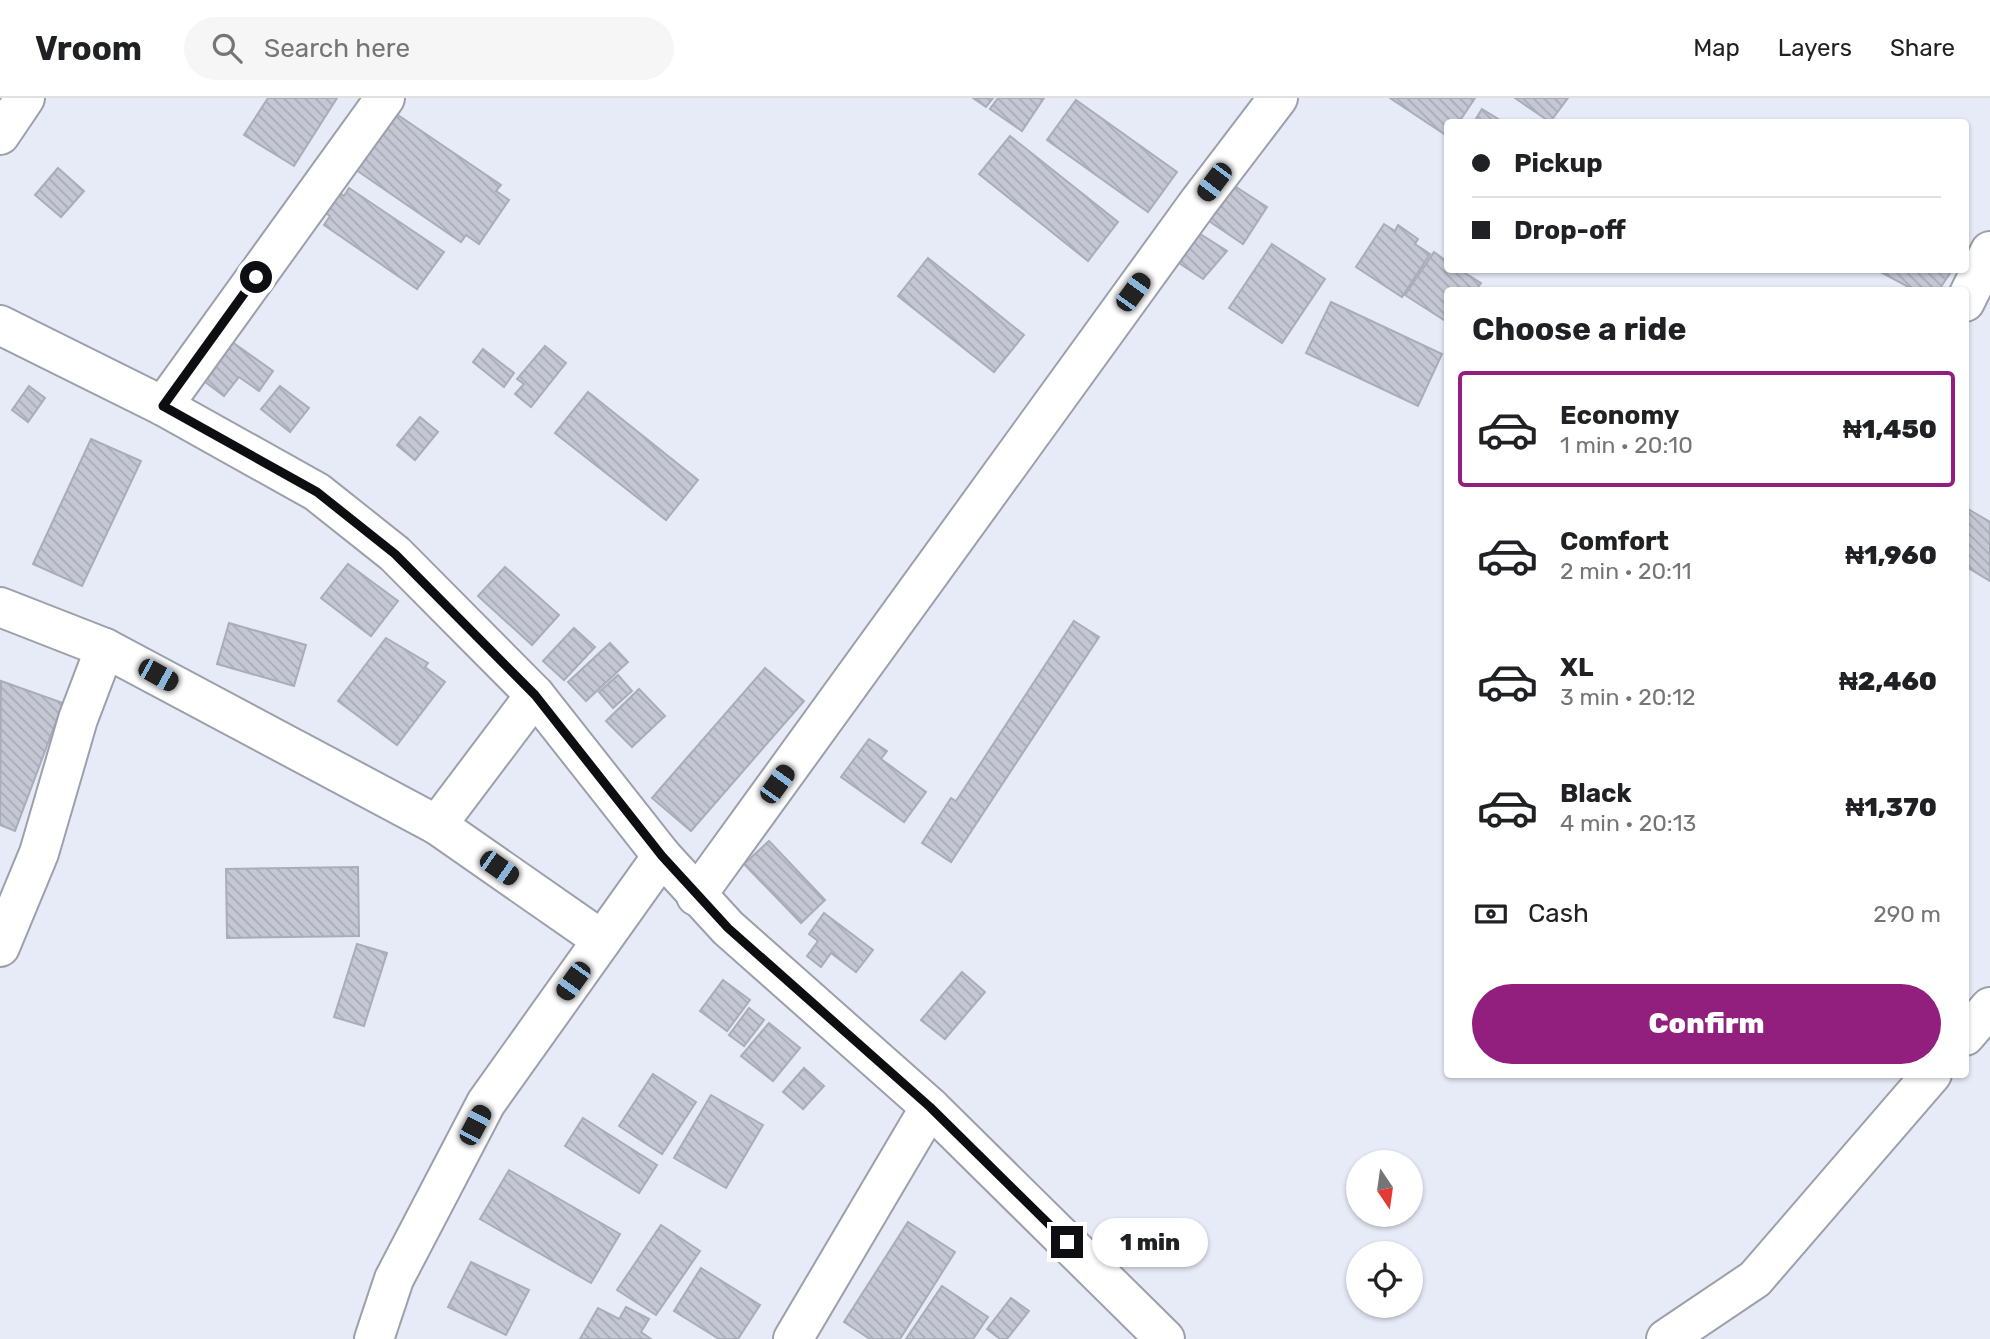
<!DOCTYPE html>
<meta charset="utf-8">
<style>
:root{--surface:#fff;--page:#f6f6f6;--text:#202124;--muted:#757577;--line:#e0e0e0;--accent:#921e7d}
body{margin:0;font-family:Rubik,sans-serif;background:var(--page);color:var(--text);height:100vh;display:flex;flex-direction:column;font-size:26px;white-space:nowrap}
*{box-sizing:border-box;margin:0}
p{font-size:23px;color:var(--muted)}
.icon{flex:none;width:38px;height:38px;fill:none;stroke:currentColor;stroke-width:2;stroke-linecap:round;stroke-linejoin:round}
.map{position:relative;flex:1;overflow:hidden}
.panel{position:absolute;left:1444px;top:189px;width:525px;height:791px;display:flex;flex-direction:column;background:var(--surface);border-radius:7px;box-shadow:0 2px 5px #0004}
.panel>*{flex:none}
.hud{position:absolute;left:1444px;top:21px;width:525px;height:154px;border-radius:7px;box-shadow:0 2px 5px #0004;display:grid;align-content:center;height:154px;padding:0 28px;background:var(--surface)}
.needle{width:46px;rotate:167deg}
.buttons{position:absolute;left:1346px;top:1052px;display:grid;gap:14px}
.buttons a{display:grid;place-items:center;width:77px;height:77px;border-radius:50%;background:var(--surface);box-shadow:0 2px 5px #0004;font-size:35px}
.end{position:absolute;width:32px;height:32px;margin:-16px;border:9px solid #0c0e12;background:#fff;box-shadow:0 0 0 4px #fff}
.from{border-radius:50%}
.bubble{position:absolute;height:49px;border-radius:24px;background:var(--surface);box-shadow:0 2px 5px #0004;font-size:23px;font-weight:800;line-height:49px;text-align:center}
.car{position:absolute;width:21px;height:42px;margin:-21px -10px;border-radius:9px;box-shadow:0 0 5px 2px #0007;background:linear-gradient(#222 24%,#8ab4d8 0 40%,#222 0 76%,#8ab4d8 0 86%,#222 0)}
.hud b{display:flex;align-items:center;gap:24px;height:66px;font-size:26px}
.hud b+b{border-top:2px solid var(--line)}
.hud i{width:18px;height:18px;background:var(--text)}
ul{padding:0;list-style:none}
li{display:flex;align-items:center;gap:21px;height:116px;margin:0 14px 10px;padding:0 14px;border:4px solid transparent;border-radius:7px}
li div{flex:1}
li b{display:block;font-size:26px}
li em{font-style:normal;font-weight:800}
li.on{border-color:var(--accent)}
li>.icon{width:63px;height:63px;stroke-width:1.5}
h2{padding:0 28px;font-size:32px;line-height:84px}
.pay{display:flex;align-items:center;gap:18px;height:77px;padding:0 28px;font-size:26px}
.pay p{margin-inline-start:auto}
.primary-button{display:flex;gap:14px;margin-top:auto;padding:14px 28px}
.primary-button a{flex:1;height:80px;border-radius:42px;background:var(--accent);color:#fff;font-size:28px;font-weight:800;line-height:80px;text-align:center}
header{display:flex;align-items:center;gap:42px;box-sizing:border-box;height:98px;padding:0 35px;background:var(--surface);border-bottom:2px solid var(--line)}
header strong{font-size:33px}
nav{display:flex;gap:38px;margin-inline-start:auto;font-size:24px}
.search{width:490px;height:63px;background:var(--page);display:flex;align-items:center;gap:18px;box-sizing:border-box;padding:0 24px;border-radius:38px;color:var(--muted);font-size:26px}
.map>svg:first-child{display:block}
</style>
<header>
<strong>Vroom</strong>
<div class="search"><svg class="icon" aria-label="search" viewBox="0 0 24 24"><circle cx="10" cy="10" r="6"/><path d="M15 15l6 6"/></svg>Search here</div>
<nav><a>Map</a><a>Layers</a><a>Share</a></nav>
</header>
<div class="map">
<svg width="1990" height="1241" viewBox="0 0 1990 1241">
<defs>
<pattern id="building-back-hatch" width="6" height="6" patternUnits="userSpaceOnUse" patternTransform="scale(1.75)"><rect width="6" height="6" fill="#c5c8d4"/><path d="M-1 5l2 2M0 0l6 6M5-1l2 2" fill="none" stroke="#a8abb5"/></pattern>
</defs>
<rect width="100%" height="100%" fill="#e7ebf7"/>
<!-- building -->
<g fill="url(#building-back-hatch)" stroke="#a9adb8" stroke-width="2">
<polygon points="268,0 337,0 294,68 244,37"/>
<polygon points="973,0 993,0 986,9"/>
<polygon points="998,0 1044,0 1022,33 990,11"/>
<polygon points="1390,0 1475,0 1459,24 1447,24 1447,38"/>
<polygon points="1515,0 1568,0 1550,24"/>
<polygon points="1076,2 1177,74 1148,114 1047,42"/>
<polygon points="389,11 501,87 496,93 509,102 479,146 466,137 461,144 349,67"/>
<polygon points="1482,11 1503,24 1474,24"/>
<polygon points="1010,38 1118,124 1088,163 979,76"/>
<polygon points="58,70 84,93 61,119 35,97"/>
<polygon points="1230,85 1267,109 1243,146 1206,121"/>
<polygon points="349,90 444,154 417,191 324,127 330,118 323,113 337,93 344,98"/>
<polygon points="1384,126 1395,133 1398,127 1418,141 1415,146 1430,156 1402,199 1356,169"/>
<polygon points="1186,127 1227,153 1203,181 1167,157"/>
<polygon points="1272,146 1325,181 1282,245 1229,210"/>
<polygon points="1434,154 1445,162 1447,159 1447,172 1468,172 1465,175 1481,185 1476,192 1447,192 1447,224 1405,197"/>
<polygon points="928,160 1024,237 994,274 898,198"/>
<polygon points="1877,172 1952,172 1939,192 1914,192"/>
<polygon points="1331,204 1442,256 1418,308 1306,255"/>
<polygon points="228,241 273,273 259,293 239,279 224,298 200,280"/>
<polygon points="545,248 566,265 531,309 515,296 524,286 517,281"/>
<polygon points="483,251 514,275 504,289 473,264"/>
<polygon points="29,288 45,300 28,324 12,312"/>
<polygon points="280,288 309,310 290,334 261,311"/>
<polygon points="588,294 698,382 666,422 555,335"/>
<polygon points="420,319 438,334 415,362 397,347"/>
<polygon points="91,341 141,363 82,488 33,466"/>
<polygon points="1968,411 1990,424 1990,483 1965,468 1965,416"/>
<polygon points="348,466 398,503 371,538 321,500"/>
<polygon points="505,469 559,517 532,547 478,498"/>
<polygon points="1074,523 1099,539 951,764 922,745 951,700 956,703"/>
<polygon points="229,525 306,547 294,588 217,566"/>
<polygon points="574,530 595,549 564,582 543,563"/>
<polygon points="386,540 428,565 425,569 445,584 397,647 338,603"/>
<polygon points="610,545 628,564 586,603 568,584"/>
<polygon points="765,570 804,603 691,733 652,700"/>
<polygon points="618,577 632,593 613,610 599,594"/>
<polygon points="1,583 63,605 15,733 0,727"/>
<polygon points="639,591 665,618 632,649 606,623"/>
<polygon points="869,641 887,653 881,661 926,694 904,724 841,679"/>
<polygon points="769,743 825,802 801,825 744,766"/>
<polygon points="358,769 359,838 227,840 226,771"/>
<polygon points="824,815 873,852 856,874 831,855 821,869 807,858 818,843 809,836"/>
<polygon points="357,846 387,855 364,928 334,919"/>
<polygon points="962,874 985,894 945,941 921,922"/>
<polygon points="723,882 750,902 727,933 700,913"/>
<polygon points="749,910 764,922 744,948 729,937"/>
<polygon points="769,925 800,950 773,983 741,958"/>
<polygon points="804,970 824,988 803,1011 783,994"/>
<polygon points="653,976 696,1004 662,1056 619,1028"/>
<polygon points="711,997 763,1027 726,1090 674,1060"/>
<polygon points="583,1020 657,1067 639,1095 565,1048"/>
<polygon points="509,1072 620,1136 591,1185 480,1121"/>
<polygon points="908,1124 955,1154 900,1241 870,1241 844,1224"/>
<polygon points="661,1127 700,1153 656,1217 617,1192"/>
<polygon points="471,1164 529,1192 506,1237 448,1209"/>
<polygon points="701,1170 760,1207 738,1241 719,1241 674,1213"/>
<polygon points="942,1188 988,1219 973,1241 906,1241"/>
<polygon points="1011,1200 1029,1213 1007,1241 1000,1241 987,1231"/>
<polygon points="626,1209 649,1221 641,1234 651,1241 580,1241 598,1210 619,1221"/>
</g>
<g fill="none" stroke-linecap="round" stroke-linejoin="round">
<!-- minor casing -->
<g stroke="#9ca0ab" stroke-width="42">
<g id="minor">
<polyline points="0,37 25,0"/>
<polyline points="1965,204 1990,153"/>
<polyline points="163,308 385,0"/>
<polyline points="0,509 105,550 78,621 39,755 0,849"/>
<polyline points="105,550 437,727 602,842"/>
<polyline points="437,727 535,597"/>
<polyline points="696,798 1198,105 1278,0"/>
<polyline points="1965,938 1990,909"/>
<polyline points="374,1241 394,1181 486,1005 662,758"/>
<polyline points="793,1241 930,1009"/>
<polyline points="1666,1241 1755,1181 1932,976"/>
</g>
</g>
<!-- tertiary casing -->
<g stroke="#9ca0ab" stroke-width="42">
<polyline id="tertiary" points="0,227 163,308 317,394 395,456 535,597 662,758 728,830 930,1009 1165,1241"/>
</g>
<!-- minor -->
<use href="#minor" stroke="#fff" stroke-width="38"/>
<!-- tertiary -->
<use href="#tertiary" stroke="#fff" stroke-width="38"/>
</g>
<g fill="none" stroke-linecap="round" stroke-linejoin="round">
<!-- route -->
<polyline stroke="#0c0e12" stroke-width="9" points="256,179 163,308 317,394 395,456 535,597 662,758 728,830 930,1009 1067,1144"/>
</g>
</svg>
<div class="buttons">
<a><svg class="needle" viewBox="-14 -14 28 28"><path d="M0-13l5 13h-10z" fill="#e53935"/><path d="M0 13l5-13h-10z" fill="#757577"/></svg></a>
<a><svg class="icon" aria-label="locate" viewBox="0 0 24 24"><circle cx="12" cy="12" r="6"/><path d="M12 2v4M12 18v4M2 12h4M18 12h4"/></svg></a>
</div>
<i class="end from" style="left:256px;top:179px"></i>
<i class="end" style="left:1067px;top:1144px"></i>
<div class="bubble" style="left:1092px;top:1120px;width:116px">1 min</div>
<i class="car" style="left:1214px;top:84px;rotate:217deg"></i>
<i class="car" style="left:1133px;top:194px;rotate:36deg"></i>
<i class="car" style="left:158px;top:577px;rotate:119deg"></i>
<i class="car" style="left:777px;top:686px;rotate:36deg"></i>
<i class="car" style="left:499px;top:770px;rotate:125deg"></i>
<i class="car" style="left:573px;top:883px;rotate:216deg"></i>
<i class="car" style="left:475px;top:1027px;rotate:28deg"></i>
<div class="hud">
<b><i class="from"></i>Pickup</b>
<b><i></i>Drop-off</b>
</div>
<section class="panel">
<h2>Choose a ride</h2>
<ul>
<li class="on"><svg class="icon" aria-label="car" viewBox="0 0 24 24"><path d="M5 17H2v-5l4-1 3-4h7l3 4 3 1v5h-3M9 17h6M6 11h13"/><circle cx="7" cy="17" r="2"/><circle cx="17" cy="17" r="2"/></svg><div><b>Economy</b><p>1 min · 20:10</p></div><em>₦1,450</em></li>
<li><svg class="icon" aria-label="car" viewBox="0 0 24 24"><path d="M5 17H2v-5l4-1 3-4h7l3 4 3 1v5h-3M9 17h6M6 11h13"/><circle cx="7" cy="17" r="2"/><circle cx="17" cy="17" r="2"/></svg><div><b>Comfort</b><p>2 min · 20:11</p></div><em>₦1,960</em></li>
<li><svg class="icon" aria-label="car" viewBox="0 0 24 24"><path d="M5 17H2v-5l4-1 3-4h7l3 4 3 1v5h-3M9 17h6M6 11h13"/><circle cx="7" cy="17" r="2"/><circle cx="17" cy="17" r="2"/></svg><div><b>XL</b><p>3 min · 20:12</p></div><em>₦2,460</em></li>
<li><svg class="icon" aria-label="car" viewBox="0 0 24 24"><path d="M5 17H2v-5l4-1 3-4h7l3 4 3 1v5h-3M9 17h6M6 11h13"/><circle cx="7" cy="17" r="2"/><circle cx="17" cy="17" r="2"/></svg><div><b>Black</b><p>4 min · 20:13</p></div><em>₦1,370</em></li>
</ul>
<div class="pay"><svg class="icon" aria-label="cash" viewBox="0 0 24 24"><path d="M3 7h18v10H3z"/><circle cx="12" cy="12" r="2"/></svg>Cash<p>290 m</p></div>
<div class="primary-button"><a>Confirm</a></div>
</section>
</div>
